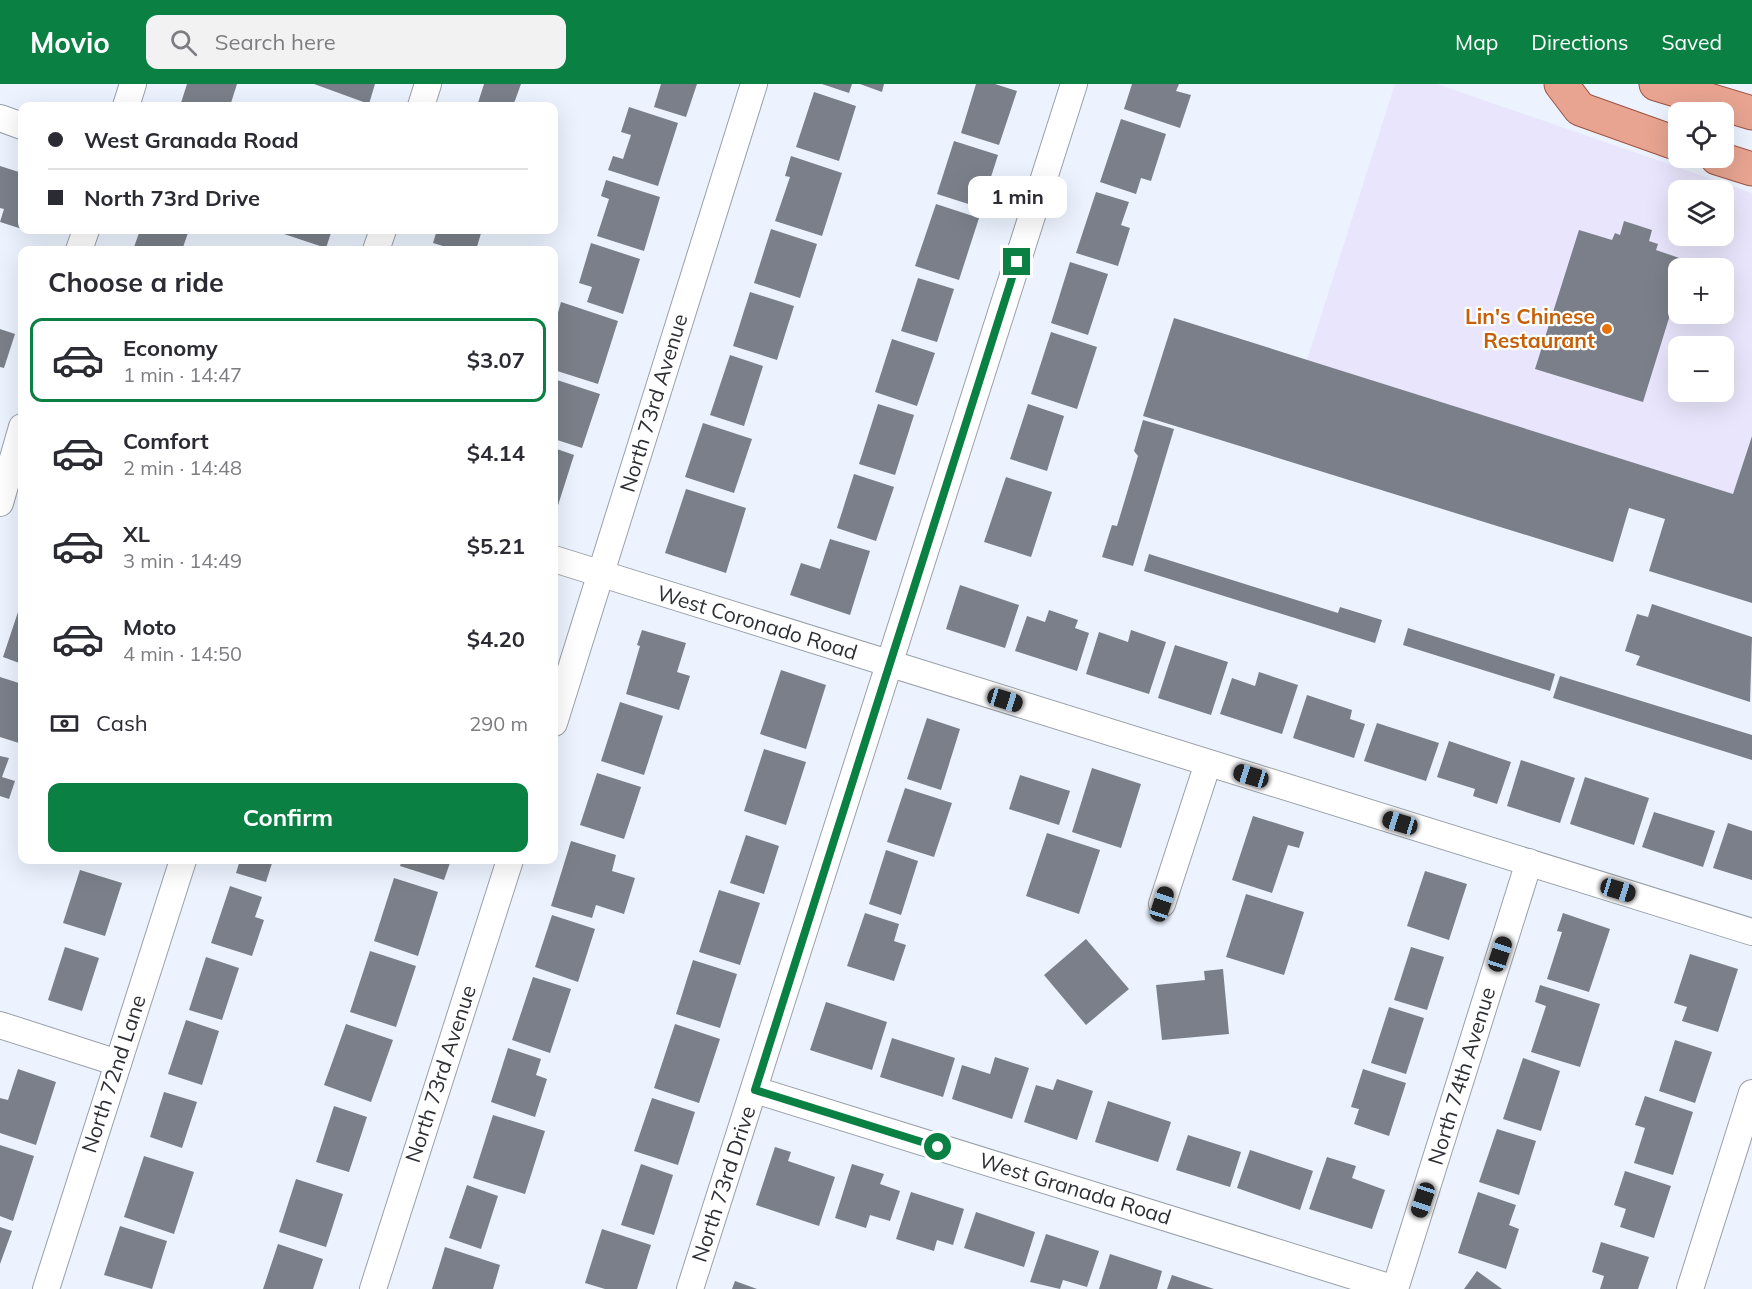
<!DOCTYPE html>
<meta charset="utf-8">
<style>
:root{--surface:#fff;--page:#f2f2f3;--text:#2b2b33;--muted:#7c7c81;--line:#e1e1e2;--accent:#0b8043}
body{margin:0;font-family:Mulish,sans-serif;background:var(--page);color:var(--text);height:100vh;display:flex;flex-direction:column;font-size:22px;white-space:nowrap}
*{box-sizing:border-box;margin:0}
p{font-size:20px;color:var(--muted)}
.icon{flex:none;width:33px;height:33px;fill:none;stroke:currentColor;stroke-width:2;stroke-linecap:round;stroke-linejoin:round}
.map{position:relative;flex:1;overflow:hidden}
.details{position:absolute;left:18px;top:162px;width:540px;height:618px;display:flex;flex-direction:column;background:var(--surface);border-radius:12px;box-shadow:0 6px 24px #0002}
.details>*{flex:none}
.hud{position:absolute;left:18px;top:18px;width:540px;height:132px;border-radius:12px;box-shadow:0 6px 24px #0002;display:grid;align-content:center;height:132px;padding:0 30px;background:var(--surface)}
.tools{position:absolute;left:1668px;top:18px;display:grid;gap:12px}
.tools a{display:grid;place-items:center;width:66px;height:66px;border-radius:12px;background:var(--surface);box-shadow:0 6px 24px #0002;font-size:30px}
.end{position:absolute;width:27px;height:27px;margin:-14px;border:8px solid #0b8043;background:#fff;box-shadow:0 0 0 3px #fff}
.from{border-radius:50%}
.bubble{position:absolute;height:42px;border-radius:12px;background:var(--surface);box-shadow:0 6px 24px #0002;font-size:20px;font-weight:700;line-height:42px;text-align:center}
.car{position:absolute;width:18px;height:36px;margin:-18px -9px;border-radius:8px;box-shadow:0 0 4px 2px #0007;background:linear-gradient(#222 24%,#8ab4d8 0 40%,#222 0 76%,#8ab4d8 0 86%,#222 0)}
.hud b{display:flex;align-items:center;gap:21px;height:57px;font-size:22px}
.hud b+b{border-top:2px solid var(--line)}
.hud i{width:15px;height:15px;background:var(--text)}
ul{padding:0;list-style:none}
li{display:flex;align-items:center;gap:18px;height:84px;margin:0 12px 9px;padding:0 18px;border:3px solid transparent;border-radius:12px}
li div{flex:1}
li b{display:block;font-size:22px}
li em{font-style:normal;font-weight:700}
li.selected{border-color:var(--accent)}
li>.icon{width:54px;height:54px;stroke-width:1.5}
h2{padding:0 30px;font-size:27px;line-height:72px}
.pay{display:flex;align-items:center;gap:15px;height:66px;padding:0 30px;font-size:22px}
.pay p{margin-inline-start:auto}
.cta{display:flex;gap:12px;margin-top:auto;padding:12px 30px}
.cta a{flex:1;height:69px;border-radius:12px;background:var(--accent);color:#fff;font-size:24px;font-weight:700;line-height:69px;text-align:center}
header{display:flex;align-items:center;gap:36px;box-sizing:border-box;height:84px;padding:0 30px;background:var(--accent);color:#fff}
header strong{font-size:28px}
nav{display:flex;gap:33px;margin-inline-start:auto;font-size:21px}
.search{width:420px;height:54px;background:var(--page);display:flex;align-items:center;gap:15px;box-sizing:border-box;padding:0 21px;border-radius:12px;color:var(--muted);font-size:22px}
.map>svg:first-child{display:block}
</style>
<header>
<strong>Movio</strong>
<div class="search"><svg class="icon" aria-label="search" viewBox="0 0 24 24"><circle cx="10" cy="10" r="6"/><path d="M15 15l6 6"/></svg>Search here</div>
<nav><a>Map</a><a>Directions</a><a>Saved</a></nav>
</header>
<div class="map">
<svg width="1752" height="1205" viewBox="0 0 1752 1205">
<rect width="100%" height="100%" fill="#ecf3fe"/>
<!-- commercial -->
<path fill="#e8e5fc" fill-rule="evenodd" d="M1395,0H1437L1752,109V350L1733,410L1307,276ZM1678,106H1724V152H1678ZM1678,184H1724V230H1678ZM1678,262H1724V308H1678Z"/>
<!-- building -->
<g fill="#7a7f89">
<polygon points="187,0 237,0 230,22 180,22"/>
<polygon points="314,0 375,0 369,20"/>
<polygon points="484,0 521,0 513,22 477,22"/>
<polygon points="661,0 697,0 686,33 654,23"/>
<polygon points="822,0 852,0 849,9"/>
<polygon points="860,0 884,0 882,8"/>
<polygon points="976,0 995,0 1017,7 999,61 961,49"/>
<polygon points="1132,0 1179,0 1176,7 1191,11 1180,44 1124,25"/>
<polygon points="814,8 856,22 839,77 796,63"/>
<polygon points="629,23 678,39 658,102 608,86 613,72 623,75 631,51 621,48"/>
<polygon points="1121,35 1166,50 1151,97 1141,94 1136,110 1100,98"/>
<polygon points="954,57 998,71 981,124 937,110"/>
<polygon points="791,72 842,89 822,152 775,137 790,93 785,92"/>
<polygon points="0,82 22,89 22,145 0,138 4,125 0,124"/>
<polygon points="606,96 660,113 644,167 597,152 609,115 601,112"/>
<polygon points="1096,108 1129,118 1121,141 1130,144 1118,182 1076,169"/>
<polygon points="936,120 979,134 959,196 915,182"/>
<polygon points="1624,137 1652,146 1649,157 1658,160 1656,166 1688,177 1685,184 1678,184 1678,205 1643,318 1535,285 1579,146 1612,156 1615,149 1620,151"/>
<polygon points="771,145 817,160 800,214 754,199"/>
<polygon points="140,146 189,146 182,166 133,166"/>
<polygon points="285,146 332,146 326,164 284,150"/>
<polygon points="437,146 482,146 476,166 456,166 433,159"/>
<polygon points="591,159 640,175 623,230 587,218 592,203 579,199"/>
<polygon points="1070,178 1108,190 1088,251 1051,239"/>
<polygon points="918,194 954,205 937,258 901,247"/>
<polygon points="750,208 794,222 777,276 733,262"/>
<polygon points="561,218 618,237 598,300 554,286 554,243"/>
<polygon points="1174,234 1733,410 1752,352 1752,519 1649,487 1665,435 1629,424 1613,478 1143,332"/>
<polygon points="0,245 15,250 4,284 0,283"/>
<polygon points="1051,248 1097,263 1077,325 1031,310"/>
<polygon points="892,255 935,269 917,322 875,308"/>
<polygon points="730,271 763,282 744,342 710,331"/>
<polygon points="554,295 600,310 582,364 554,355"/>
<polygon points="878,320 914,331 895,391 859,380"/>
<polygon points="1028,320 1064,332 1047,387 1010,375"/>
<polygon points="1143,336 1174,345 1133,482 1102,473 1112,441 1117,442 1138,372 1134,367"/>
<polygon points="703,339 752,355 734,409 685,393"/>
<polygon points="554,364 574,371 554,434"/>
<polygon points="854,390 894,403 876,457 837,444"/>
<polygon points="1006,393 1052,408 1031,473 984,458"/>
<polygon points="686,405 746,424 726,489 665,469"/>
<polygon points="830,455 870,467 850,531 790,511 801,479 820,485"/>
<polygon points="1149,470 1338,529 1340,523 1382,536 1375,559 1144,487"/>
<polygon points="960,501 1019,521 1005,564 946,545"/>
<polygon points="1652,520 1752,553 1750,618 1636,581 1640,572 1625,567 1637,530 1648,533"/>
<polygon points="1049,526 1078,536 1075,544 1089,549 1077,587 1015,567 1027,532 1045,538"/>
<polygon points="18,528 22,530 22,580 3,573"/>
<polygon points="1408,544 1555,590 1550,607 1403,561"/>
<polygon points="642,546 686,559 677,588 690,592 679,626 626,610 640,562 637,561"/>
<polygon points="1131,546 1166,558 1149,610 1086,590 1099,548 1128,558"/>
<polygon points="1175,561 1228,578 1211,631 1158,614"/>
<polygon points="781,586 826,601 806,665 760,650"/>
<polygon points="1259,588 1298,601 1282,650 1220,630 1232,594 1255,602"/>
<polygon points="1560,592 1752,651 1752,676 1553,614"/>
<polygon points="0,593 22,600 22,660 0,653"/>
<polygon points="1307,611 1352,626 1350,635 1365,640 1354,674 1293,654"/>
<polygon points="620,618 663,632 644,691 601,677"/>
<polygon points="927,634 960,645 941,706 907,695"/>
<polygon points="1377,639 1439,659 1426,697 1364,677"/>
<polygon points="1449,657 1511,678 1497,720 1473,712 1475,705 1437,693"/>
<polygon points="764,665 806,678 786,741 744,727"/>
<polygon points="0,672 9,674 2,693 15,697 9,715 0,712"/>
<polygon points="1521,676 1575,694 1560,739 1507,722"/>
<polygon points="1092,684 1141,700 1121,764 1072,748"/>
<polygon points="597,689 641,703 624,755 580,741"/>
<polygon points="1020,691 1070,707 1059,741 1009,725"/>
<polygon points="1585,693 1649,714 1634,761 1570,740"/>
<polygon points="905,704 952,719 934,773 887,758"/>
<polygon points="1654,728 1715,747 1703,783 1642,763"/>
<polygon points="1253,732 1304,748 1299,764 1288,761 1272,809 1232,796"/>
<polygon points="1728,739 1752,747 1752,796 1713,784"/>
<polygon points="1047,749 1100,766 1079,830 1026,812"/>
<polygon points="746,751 779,762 764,810 730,799"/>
<polygon points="571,757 616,771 612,787 635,794 624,830 596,821 592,834 551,822"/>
<polygon points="886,766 918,777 901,831 869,820"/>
<polygon points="240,776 273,776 266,798 236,789"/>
<polygon points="402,776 451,776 444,796 400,782"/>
<polygon points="80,786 122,799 105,852 63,839"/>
<polygon points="1425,787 1467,800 1449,856 1407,842"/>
<polygon points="394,794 438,808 418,872 374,857"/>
<polygon points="230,802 262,813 255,833 264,836 252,872 211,859"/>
<polygon points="719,806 760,819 740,881 699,868"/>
<polygon points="1246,810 1304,828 1284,891 1226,873"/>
<polygon points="865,829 899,840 894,857 906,861 894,897 847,882"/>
<polygon points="1563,829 1610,845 1589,908 1547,895 1562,848 1557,847"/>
<polygon points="552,831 595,845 578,898 535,883"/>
<polygon points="1086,855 1129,905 1086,941 1044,891"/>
<polygon points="65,863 99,874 82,927 48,916"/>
<polygon points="1411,863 1444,873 1427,926 1394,916"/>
<polygon points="370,867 416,882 396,943 350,928"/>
<polygon points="1690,870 1738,885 1718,948 1682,937 1687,923 1674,919"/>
<polygon points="206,873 239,884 222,936 189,926"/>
<polygon points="693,876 737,890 720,944 676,930"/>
<polygon points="1223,885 1229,950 1162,956 1156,901 1205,896 1204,887"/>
<polygon points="533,893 571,905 550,969 512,956"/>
<polygon points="1540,901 1600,920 1580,983 1531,968 1546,922 1535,918"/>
<polygon points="826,918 887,938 872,986 810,966"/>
<polygon points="1389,923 1424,934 1406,990 1371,979"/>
<polygon points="186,936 219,947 202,1001 168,990"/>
<polygon points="346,940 393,956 371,1018 324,1001"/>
<polygon points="675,940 720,955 699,1019 654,1004"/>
<polygon points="892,954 955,974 943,1013 880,993"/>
<polygon points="1675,956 1712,968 1695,1019 1659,1007"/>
<polygon points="508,964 541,975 536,991 547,995 535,1033 491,1018"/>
<polygon points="995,973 1029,984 1012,1035 952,1015 962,981 990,990"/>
<polygon points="1523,974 1560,987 1541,1047 1503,1035"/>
<polygon points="18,985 56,998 36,1061 0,1049 0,1014 8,1016"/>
<polygon points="1363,985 1406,999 1389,1052 1354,1040 1359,1025 1351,1023"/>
<polygon points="1057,995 1093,1007 1077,1056 1024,1038 1036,1001 1053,1006"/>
<polygon points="164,1008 197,1018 182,1064 150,1053"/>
<polygon points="1645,1012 1693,1028 1673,1091 1634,1079 1645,1044 1635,1041"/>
<polygon points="652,1014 695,1028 678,1081 634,1067"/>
<polygon points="1108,1017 1171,1038 1158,1078 1095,1058"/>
<polygon points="334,1022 367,1033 349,1088 316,1078"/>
<polygon points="493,1031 545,1047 525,1110 473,1094"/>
<polygon points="1497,1045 1536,1057 1519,1111 1479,1098"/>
<polygon points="1188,1051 1241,1068 1230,1103 1176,1086"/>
<polygon points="0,1061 34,1072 13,1137 0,1132"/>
<polygon points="775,1063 791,1068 788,1077 835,1093 819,1142 756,1121"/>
<polygon points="1250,1066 1313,1087 1300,1126 1237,1104"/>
<polygon points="144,1072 194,1088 174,1150 124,1133"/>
<polygon points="1327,1073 1356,1082 1352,1094 1385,1106 1372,1145 1309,1125"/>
<polygon points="641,1080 673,1091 654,1151 621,1141"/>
<polygon points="852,1080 884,1090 880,1100 900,1107 890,1137 870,1131 866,1144 835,1134"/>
<polygon points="1625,1087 1671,1102 1654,1154 1620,1143 1626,1125 1614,1121"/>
<polygon points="296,1095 343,1110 326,1163 279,1148"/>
<polygon points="467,1101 498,1112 481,1165 449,1154"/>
<polygon points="911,1108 964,1125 953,1161 937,1156 934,1167 896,1155"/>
<polygon points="1478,1108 1516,1121 1509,1141 1519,1145 1506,1185 1458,1169"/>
<polygon points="976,1128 1035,1148 1024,1183 964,1164"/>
<polygon points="120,1142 167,1157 152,1205 104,1191"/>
<polygon points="0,1143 12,1147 0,1180"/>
<polygon points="602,1145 651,1161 637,1205 605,1205 585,1199"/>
<polygon points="1046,1150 1099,1167 1087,1203 1063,1196 1060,1205 1030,1198"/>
<polygon points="1601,1158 1649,1173 1638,1205 1600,1205 1604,1192 1592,1188"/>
<polygon points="278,1160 323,1175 313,1205 263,1205"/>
<polygon points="445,1163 500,1181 493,1205 432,1205"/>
<polygon points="1110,1170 1162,1187 1157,1205 1099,1205"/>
<polygon points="1477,1187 1502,1205 1464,1205"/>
<polygon points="1172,1191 1214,1205 1167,1205"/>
<polygon points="735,1197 757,1205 732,1205"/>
</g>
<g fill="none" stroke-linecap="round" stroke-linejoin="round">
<!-- street casing -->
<g stroke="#9aa0aa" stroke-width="28">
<g id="street">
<polyline points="126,22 133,0"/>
<polyline points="421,22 428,0"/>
<polyline points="0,34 22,42"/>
<polyline points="79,166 86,146"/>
<polyline points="376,166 383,146"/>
<polyline points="0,419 22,343"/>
<polyline points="554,475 1752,848"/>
<polyline points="554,639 754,0"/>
<polyline points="1162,820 1208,679"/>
<polyline points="0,941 118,979"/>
<polyline points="755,1006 1395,1205"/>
<polyline points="46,1205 183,776"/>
<polyline points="373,1205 510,776"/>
<polyline points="690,1205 1074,0"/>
<polyline points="1395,1205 1529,778"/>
<polyline points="1690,1205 1752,1009"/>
</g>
</g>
<!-- primary casing -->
<g stroke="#9c5341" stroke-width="35">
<g id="primary">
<polyline points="1561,0 1580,25 1678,60"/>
<polyline points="1656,0 1752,29"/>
<polyline points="1717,74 1752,85"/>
</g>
</g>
<!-- street -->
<use href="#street" stroke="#fff" stroke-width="26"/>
<!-- primary -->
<use href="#primary" stroke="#e8a491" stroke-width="33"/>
</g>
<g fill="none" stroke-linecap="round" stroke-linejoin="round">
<!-- route -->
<polyline stroke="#0b8043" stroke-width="8" points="938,1063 755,1006 1017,178"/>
</g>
<!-- markers -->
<circle fill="#e8710a" stroke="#fff" stroke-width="2" cx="1607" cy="245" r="6"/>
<g text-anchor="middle" stroke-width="4.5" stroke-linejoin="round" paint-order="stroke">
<!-- food labels -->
<g font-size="21" font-weight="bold" fill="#c56008" stroke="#fff" text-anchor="end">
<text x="1595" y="240">Lin's Chinese<tspan x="1595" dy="24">Restaurant</tspan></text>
</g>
<!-- street labels -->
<g font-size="21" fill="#2d2f33" stroke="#fff">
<text transform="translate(654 319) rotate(-73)" y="7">North 73rd Avenue</text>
<text transform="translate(757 539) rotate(17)" y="7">West Coronado Road</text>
<text transform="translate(114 990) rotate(-72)" y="7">North 72nd Lane</text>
<text transform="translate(441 990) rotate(-72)" y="7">North 73rd Avenue</text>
<text transform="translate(1462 992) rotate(-73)" y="7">North 74th Avenue</text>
<text transform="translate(724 1100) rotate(-72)" y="7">North 73rd Drive</text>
<text transform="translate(1075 1105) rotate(17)" y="7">West Granada Road</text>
</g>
</g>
</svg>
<div class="tools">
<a><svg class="icon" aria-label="locate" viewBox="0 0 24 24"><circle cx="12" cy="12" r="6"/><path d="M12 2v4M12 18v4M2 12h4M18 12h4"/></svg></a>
<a><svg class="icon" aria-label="layers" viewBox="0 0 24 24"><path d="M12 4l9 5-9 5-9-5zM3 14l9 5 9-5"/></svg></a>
<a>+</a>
<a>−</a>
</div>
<i class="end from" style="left:938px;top:1063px"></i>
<i class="end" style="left:1017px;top:178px"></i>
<div class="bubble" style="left:968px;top:92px;width:99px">1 min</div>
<i class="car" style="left:1005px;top:616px;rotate:107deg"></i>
<i class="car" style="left:1251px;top:692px;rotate:287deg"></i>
<i class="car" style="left:1400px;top:739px;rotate:287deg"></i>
<i class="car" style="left:1618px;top:806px;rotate:107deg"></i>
<i class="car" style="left:1162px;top:820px;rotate:18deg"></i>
<i class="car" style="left:1500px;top:870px;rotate:18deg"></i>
<i class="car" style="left:1423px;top:1116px;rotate:198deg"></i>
<div class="hud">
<b><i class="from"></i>West Granada Road</b>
<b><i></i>North 73rd Drive</b>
</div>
<section class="details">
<h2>Choose a ride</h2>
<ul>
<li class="selected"><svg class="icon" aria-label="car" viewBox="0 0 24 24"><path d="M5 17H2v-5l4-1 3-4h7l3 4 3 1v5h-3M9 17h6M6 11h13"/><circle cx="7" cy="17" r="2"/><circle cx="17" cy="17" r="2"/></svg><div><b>Economy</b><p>1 min · 14:47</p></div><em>$3.07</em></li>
<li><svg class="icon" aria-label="car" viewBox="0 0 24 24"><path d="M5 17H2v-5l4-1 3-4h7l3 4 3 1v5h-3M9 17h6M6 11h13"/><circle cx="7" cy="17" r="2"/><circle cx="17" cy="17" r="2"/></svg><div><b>Comfort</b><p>2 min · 14:48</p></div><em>$4.14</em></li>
<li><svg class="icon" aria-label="car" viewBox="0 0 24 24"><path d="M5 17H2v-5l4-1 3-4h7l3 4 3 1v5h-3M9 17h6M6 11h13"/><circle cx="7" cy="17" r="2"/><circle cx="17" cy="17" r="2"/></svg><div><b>XL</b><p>3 min · 14:49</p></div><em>$5.21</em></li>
<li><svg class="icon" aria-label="car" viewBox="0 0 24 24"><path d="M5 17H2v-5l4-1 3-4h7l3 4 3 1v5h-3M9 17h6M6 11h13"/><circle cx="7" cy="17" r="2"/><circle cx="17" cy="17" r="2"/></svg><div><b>Moto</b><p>4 min · 14:50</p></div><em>$4.20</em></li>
</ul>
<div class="pay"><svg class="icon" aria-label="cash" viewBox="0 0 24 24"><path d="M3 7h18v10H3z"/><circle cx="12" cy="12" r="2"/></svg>Cash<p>290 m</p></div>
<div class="cta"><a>Confirm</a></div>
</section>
</div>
